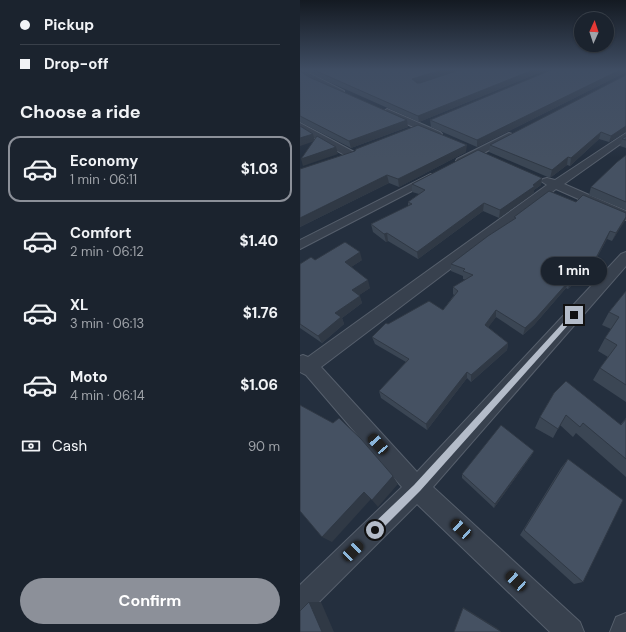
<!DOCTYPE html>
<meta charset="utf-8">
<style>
:root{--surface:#1b232e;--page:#242b36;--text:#f1f3f6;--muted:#a0a4aa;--line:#39404a;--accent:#8c9099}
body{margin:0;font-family:"DM Sans",sans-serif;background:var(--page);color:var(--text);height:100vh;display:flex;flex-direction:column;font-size:15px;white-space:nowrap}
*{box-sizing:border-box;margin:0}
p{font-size:13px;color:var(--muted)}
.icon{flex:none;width:22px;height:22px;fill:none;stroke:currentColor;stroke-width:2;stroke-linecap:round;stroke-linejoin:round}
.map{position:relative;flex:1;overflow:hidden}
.side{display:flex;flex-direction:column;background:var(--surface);width:300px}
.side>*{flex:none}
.hud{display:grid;align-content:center;height:88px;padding:0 20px;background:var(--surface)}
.needle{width:26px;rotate:3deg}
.tools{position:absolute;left:274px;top:12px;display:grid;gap:8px}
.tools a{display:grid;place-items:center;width:40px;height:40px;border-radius:50%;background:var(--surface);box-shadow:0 1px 3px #0004,0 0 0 1px var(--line);font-size:20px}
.end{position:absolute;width:18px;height:18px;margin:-9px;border:5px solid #b4bcc9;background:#111;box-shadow:0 0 0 2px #111}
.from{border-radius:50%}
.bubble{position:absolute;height:28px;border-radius:14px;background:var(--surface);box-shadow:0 1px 3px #0004,0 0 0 1px var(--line);font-size:13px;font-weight:700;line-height:28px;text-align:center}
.car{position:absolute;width:12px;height:24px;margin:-12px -6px;border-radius:5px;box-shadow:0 0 3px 1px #0007;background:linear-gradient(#222 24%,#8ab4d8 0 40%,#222 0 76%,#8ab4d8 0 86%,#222 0)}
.hud b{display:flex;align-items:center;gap:14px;height:38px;font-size:15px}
.hud b+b{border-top:1px solid var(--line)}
.hud i{width:10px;height:10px;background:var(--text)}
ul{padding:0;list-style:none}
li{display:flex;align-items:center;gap:12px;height:66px;margin:0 8px 6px;padding:0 12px;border:2px solid transparent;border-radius:12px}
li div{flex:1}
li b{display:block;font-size:15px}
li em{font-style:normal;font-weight:700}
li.active{border-color:var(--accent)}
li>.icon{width:36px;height:36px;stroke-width:1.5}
h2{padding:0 20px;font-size:18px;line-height:48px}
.pay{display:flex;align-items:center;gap:10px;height:44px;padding:0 20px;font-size:15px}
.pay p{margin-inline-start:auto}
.button{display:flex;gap:8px;margin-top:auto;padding:8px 20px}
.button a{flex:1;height:46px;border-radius:24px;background:var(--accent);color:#fff;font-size:16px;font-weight:700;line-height:46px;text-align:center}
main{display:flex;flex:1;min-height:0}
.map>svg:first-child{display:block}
</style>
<main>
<section class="side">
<div class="hud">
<b><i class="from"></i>Pickup</b>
<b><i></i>Drop-off</b>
</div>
<h2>Choose a ride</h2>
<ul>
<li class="active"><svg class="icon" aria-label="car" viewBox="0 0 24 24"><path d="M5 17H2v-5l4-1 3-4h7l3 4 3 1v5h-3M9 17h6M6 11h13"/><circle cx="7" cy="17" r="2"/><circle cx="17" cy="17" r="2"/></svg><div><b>Economy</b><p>1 min · 06:11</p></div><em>$1.03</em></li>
<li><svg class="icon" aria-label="car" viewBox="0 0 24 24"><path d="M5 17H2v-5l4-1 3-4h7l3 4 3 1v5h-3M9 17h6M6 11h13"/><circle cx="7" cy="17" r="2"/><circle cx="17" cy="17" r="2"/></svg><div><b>Comfort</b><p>2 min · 06:12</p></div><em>$1.40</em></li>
<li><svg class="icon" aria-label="car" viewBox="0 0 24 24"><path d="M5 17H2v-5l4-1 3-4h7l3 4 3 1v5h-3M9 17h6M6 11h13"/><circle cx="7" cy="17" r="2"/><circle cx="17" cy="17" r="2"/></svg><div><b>XL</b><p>3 min · 06:13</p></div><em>$1.76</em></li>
<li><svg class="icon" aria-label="car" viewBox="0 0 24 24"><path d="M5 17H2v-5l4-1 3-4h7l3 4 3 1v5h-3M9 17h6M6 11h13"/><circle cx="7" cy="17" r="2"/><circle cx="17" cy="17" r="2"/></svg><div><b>Moto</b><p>4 min · 06:14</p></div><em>$1.06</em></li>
</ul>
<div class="pay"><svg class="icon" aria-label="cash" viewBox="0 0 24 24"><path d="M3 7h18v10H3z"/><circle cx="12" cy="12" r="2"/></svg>Cash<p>90 m</p></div>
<div class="button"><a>Confirm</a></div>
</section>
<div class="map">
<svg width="326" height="632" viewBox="0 0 326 632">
<rect width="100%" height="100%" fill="#242f3e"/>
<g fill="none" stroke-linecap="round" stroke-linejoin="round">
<!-- street casing -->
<g stroke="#565f6c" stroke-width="2">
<g id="street">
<polygon points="0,70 14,70 13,71 9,73 44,91 43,93 37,93 0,74"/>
<polygon points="87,109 140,132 142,134 137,137 134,136 84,114 83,112"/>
<polygon points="0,123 56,153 57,155 56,157 48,157 0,130"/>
<polygon points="209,133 212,134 214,136 212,138 165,163 161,164 156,161 157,159"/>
<polygon points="326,133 326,140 264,184 326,211 326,220 256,189 21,367 117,472 321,254 326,252 326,266 133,487 280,622 284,632 250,632 117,504 9,612 0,616 0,585 102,487 6,375 0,372 0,356 3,355 8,357 247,185 241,181 243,179 247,178 255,180"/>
<polygon points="131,174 136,177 135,179 0,249 0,240"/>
<polygon points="326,613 326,632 310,632 316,617"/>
</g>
</g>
<!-- street -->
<use href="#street" fill="#38414e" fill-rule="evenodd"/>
</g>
<!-- wall -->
<g fill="#3b4654">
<polygon points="10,70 158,70 119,83 120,83 159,70 246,70 119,122 18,77 11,73"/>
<polygon points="326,70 326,72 177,147 131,127 130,120"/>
<polygon points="0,71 9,77 108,127 51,148 0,122"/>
<polygon points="326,75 326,132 309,142 299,139 270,166 267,165 250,178 189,152 190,145"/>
<polygon points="326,136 326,148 320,146 322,139"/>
<polygon points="166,152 99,187 89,183 0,227 0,169"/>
<polygon points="326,155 326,210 289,195 291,187"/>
<polygon points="242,178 241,185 234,190 234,193 199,218 183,211 118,259 88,241 86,242 73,232 71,224 108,206 108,202 119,194 112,192 112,184"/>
<polygon points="276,202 326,213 326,218 312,241 307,239 294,263 268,289 266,288 234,325 223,335 196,317 188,327 208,343 207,350 171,382 167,378 127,430 81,398 79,391 106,362 75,344 72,337 88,324 143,310 154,295 153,294 153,287 166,280 163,279 163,276 151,271 151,264 214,219 214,217"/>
<polygon points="62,260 51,267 70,288 59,295 62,303 42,318 44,324 22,343 0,328 0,264"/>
<polygon points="326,291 326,402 293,380 300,368 308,357 298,351 305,338 311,329 302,325 309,312"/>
<polygon points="254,393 320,425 326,418 326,477 276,433 273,437 260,425 253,438 235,428 240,417"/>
<polygon points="234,451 231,456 194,508 162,478 162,474"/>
<polygon points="268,459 283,582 274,584 220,535 261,468"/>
</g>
<!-- shaded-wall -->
<g fill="#303945">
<polygon points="141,70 158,70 113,85 112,79"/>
<polygon points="233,70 246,70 119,122 118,116"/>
<polygon points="320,70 326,70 326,72 177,147 177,140"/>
<polygon points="107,120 108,127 51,148 49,141"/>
<polygon points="326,126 326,132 309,142 311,136"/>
<polygon points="301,132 299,139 270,166 271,158"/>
<polygon points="13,134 15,141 0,146 0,138"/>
<polygon points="167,145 166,152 99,187 98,179"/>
<polygon points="36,147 38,154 3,166 1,159"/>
<polygon points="268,157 267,165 250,178 252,170"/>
<polygon points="87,175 89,183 0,227 0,218"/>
<polygon points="242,178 241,185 234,190 234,193 199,218 200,210"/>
<polygon points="184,203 183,211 118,259 117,252"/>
<polygon points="326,217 325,221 312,241 316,233"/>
<polygon points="310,231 307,239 294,263 268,289 270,282"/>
<polygon points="87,233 88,241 86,242 84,234"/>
<polygon points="60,252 62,260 48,269 45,262"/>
<polygon points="68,280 70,288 55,298 52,290"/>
<polygon points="269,281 266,288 234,325 223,335 225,328"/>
<polygon points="60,296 62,303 42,318 44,324 22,343 18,336 35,313"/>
<polygon points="196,310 196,317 185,332 185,325"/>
<polygon points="208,343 207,350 171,382 171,375"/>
<polygon points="167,372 167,378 127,430 126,424"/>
<polygon points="234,451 231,456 194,508 195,504"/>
<polygon points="93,476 98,484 78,507 72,500"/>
<polygon points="64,492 71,499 32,542 22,537"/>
<polygon points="9,602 21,602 34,632 22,632"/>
<polygon points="163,607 197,628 200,631 163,608"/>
</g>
<!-- building -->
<g fill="#455162" stroke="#303945">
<polygon points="14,70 141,70 112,79 117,83 120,83 159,70 233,70 118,116"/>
<polygon points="251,70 320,70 177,140 130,120"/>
<polygon points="0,71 9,77 107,120 49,141 0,116"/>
<polygon points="326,75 326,126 311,136 301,132 271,158 268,157 252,170 190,145"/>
<polygon points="118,125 167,145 98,179 87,175 0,218 0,169 55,151 56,149"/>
<polygon points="0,126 13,134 0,138"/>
<polygon points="17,136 36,147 1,159"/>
<polygon points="326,136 326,140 322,139"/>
<polygon points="178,150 242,178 233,185 235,186 200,210 184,203 117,252 87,233 84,234 71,224 112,204 108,202 125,190 112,184"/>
<polygon points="326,155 326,202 291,187 317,162"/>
<polygon points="249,191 276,202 283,195 326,213 326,217 316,233 310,231 297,256 270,282 269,281 236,318 225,328 196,310 185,325 208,343 171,375 167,372 126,424 79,391 109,359 72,337 86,323 88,324 129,301 143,310 158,291 153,287 173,275 163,271 165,269 151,264 188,236 216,218 214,217"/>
<polygon points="45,242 60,252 45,262 68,280 52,290 60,296 35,313 41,317 18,336 0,324 0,264 11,257 15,260"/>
<polygon points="326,291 326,385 300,368 317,345 305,338 319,317 309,312"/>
<polygon points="266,381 321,425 326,419 326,459 283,423 280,427 266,415 258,429 240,417 254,393"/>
<polygon points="0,405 33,423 39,418 61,439 93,476 72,500 64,492 22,537 0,511"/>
<polygon points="201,425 234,451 195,504 162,474"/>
<polygon points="268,459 323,500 283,582 224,530"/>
<polygon points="9,602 22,632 0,632 0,611"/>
<polygon points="163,608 200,631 201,632 154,632"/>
</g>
<!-- sky -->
<linearGradient id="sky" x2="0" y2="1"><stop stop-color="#141a22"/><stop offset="0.44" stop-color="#3f4d63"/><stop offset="1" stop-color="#3f4d63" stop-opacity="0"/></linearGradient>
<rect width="326" height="158" fill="url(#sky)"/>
<!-- route -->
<polygon fill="#b4bcc9" points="272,313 274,313 277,315 120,491 78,533 75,535 71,533 70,530 71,526 114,485"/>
</svg>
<div class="tools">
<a><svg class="needle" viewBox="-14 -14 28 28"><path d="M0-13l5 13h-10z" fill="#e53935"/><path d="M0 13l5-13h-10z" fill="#a0a4aa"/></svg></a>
</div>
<i class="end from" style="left:75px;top:530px"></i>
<i class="end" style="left:274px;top:315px"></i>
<div class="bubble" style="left:241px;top:257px;width:66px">1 min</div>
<i class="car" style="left:78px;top:444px;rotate:318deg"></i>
<i class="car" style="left:161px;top:529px;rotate:313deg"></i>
<i class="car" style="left:53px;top:551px;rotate:46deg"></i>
<i class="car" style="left:216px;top:581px;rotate:313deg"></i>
</div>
</main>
